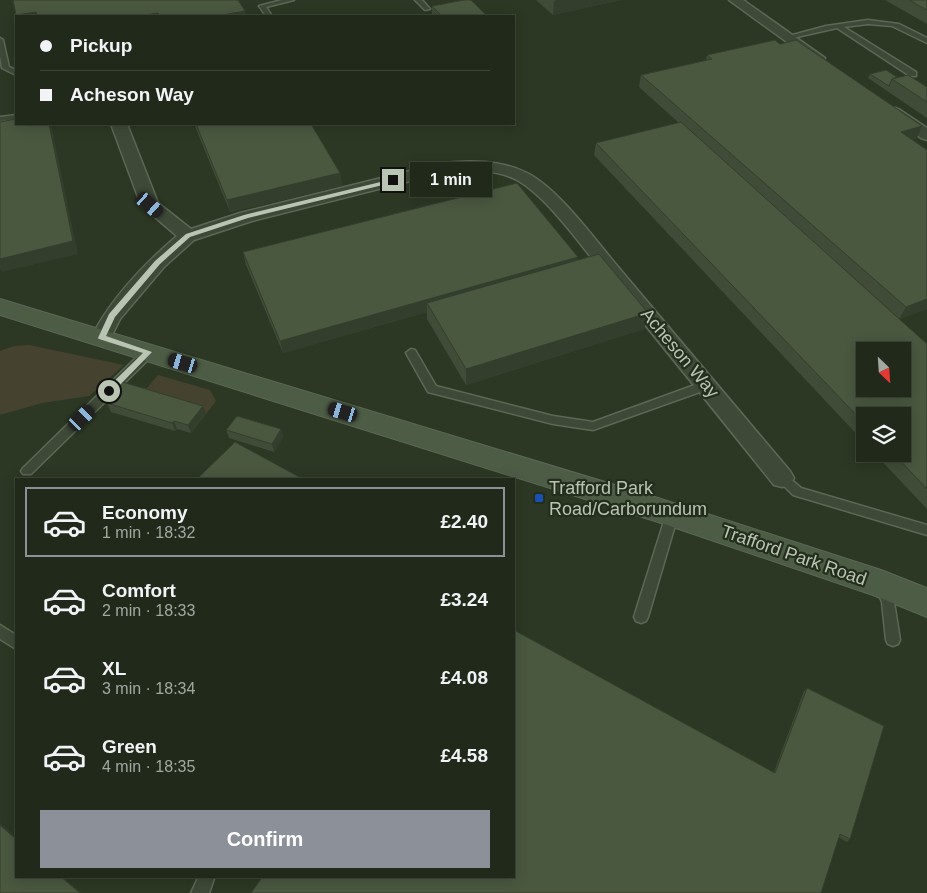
<!DOCTYPE html>
<meta charset="utf-8">
<style>
:root{--surface:#212a1a;--page:#2d3627;--text:#f1f3f6;--muted:#a2a7a2;--line:#3e4639;--accent:#8c9099}
body{margin:0;font-family:Arial,sans-serif;background:var(--page);color:var(--text);height:100vh;display:flex;flex-direction:column;font-size:19px;white-space:nowrap}
*{box-sizing:border-box;margin:0}
p{font-size:16px;color:var(--muted)}
.icon{flex:none;width:28px;height:28px;fill:none;stroke:currentColor;stroke-width:2;stroke-linecap:round;stroke-linejoin:round}
.map{position:relative;flex:1;overflow:hidden}
.side{position:absolute;left:15px;top:478px;width:500px;height:400px;display:flex;flex-direction:column;background:var(--surface);border-radius:0px;box-shadow:0 2px 12px #0003,0 0 0 1px var(--line)}
.side>*{flex:none}
.top-card{position:absolute;left:15px;top:15px;width:500px;height:110px;border-radius:0px;box-shadow:0 2px 12px #0003,0 0 0 1px var(--line);display:grid;align-content:center;height:110px;padding:0 25px;background:var(--surface)}
.needle{width:32px;rotate:155deg}
.buttons{position:absolute;left:856px;top:342px;display:grid;gap:10px}
.buttons a{display:grid;place-items:center;width:55px;height:55px;border-radius:0px;background:var(--surface);box-shadow:0 2px 12px #0003,0 0 0 1px var(--line);font-size:25px}
.end{position:absolute;width:22px;height:22px;margin:-11px;border:6px solid #b9c5b2;background:#111;box-shadow:0 0 0 2px #111}
.from{border-radius:50%}
.bubble{position:absolute;height:35px;border-radius:0px;background:var(--surface);box-shadow:0 2px 12px #0003,0 0 0 1px var(--line);font-size:16px;font-weight:700;line-height:35px;text-align:center}
.car{position:absolute;width:15px;height:30px;margin:-15px -8px;border-radius:6px;box-shadow:0 0 4px 1px #0007;background:linear-gradient(#222 24%,#8ab4d8 0 40%,#222 0 76%,#8ab4d8 0 86%,#222 0)}
.top-card b{display:flex;align-items:center;gap:18px;height:48px;font-size:19px}
.top-card b+b{border-top:1px solid var(--line)}
.top-card i{width:12px;height:12px;background:var(--text)}
ul{padding:9px 0 0;list-style:none}
li{display:flex;align-items:center;gap:15px;height:70px;margin:0 10px 8px;padding:0 15px;border:2px solid transparent;border-radius:0px}
li div{flex:1}
li b{display:block;font-size:19px}
li em{font-style:normal;font-weight:700}
li.active{border-color:var(--accent)}
li>.icon{width:45px;height:45px;stroke-width:1.5}
.cta{display:flex;gap:10px;margin-top:auto;padding:10px 25px}
.cta a{flex:1;height:58px;border-radius:0px;background:var(--accent);color:#fff;font-size:20px;font-weight:700;line-height:58px;text-align:center}
.map>svg:first-child{display:block}
</style>
<div class="map">
<svg width="927" height="893" viewBox="0 0 927 893">
<rect width="100%" height="100%" fill="#2c3823"/>
<!-- green -->
<g fill="#464230">
<polygon points="29,345 124,365 89,396 42,403 0,415 0,351 14,346"/>
<polygon points="158,375 210,390 216,401 206,414 141,395"/>
</g>
<g fill="none" stroke-linecap="round" stroke-linejoin="round">
<!-- lane casing -->
<g stroke="#5c6755" stroke-width="3">
<g id="lane">
<polygon points="282,0 294,0 266,7 272,16 266,16 259,6"/>
<polygon points="415,0 422,0 430,9 425,10"/>
<polygon points="868,20 899,24 927,38 927,43 892,26 868,24 844,27 916,72 916,76 910,76 837,28 788,39 785,37 826,26"/>
<polygon points="0,38 3,40 9,67 16,70 16,75 2,68 0,56"/>
<polygon points="16,115 16,119 0,121 0,117"/>
<polygon points="149,348 154,352 153,355 31,474 23,474 21,471 23,468 145,349"/>
<polygon points="411,349 415,350 436,386 553,416 593,422 703,382 711,382 712,385 711,388 593,430 553,424 428,392 406,353"/>
<polygon points="782,473 786,475 801,488 927,525 927,535 793,495 776,478 778,475"/>
<polygon points="672,510 676,511 678,515 648,617 646,621 641,623 636,621 634,617 666,515 668,511"/>
<polygon points="882,582 887,584 894,602 900,640 898,644 893,646 888,644 886,640 882,602 876,588 877,584"/>
<polygon points="0,625 16,635 16,649 0,639"/>
<polygon points="199,876 215,876 209,893 191,893"/>
</g>
</g>
<!-- street casing -->
<g stroke="#5c6755" stroke-width="3">
<g id="street">
<polygon points="729,0 743,0 825,58 823,61 813,61"/>
<polygon points="895,108 900,110 927,128 927,140 921,138 890,116 887,113 890,110"/>
<path d="M111,124H127L158,203L191,229L240,213L442,163C471,160 501,160 527,173C558,188 596,241 619,268C676,336 733,404 790,471L794,478L790,485L782,487L774,485C719,416 664,348 609,280C585,251 549,198 517,180C494,168 467,170 442,173L252,221L194,240L164,267L120,319L108,343L101,345L94,343L91,338C111,298 143,265 177,236L141,205Z"/>
</g>
</g>
<!-- secondary casing -->
<g stroke="#5c6755" stroke-width="2">
<polygon id="secondary" points="0,299 658,498 881,570 927,588 927,617 873,595 658,522 0,315"/>
</g>
<!-- lane -->
<use href="#lane" fill="#3e4937" fill-rule="evenodd"/>
<!-- street -->
<use href="#street" fill="#3e4937" fill-rule="evenodd"/>
<!-- secondary -->
<use href="#secondary" fill="#4d5c45" fill-rule="evenodd"/>
</g>
<!-- wall -->
<g fill="#404c37">
<polygon points="536,0 621,0 553,15"/>
<polygon points="885,0 927,0 927,24"/>
<polygon points="432,6 487,16 434,16 432,14"/>
<polygon points="707,55 917,138 912,140 927,150 927,309 899,319 927,344 927,509 875,454 902,454 865,416 865,443 594,155 596,143 679,123 639,87 641,75 706,60"/>
<polygon points="870,74 897,77 927,87 927,118 868,78"/>
<polygon points="194,124 311,124 340,173 342,186 230,212"/>
<polygon points="243,252 578,257 577,260 648,313 644,329 466,385 427,319 427,312 283,353 246,265"/>
<polygon points="108,394 206,414 191,433 177,429 175,431 111,412 107,403 110,399"/>
<polygon points="281,429 283,437 274,452 229,438 226,430"/>
<polygon points="807,688 850,839 847,842 838,837 774,772 804,691"/>
</g>
<!-- shaded-wall -->
<g fill="#343e2d">
<polygon points="557,0 621,0 553,15 554,1"/>
<polygon points="245,11 246,16 217,16"/>
<polygon points="36,12 38,16 16,16 16,15"/>
<polygon points="158,13 159,16 139,16"/>
<polygon points="49,124 51,124 78,254 2,272 0,269 0,259"/>
<polygon points="922,126 917,138 896,144 901,132"/>
<polygon points="340,173 342,186 230,212 227,200"/>
<polygon points="578,257 576,269 427,303 427,312 283,353 280,341"/>
<polygon points="927,299 927,309 899,319 906,307"/>
<polygon points="648,313 644,329 466,385 466,369"/>
<polygon points="203,406 206,414 191,433 188,425"/>
<polygon points="174,421 177,429 175,431 172,423"/>
<polygon points="281,429 283,437 274,452 272,444"/>
<polygon points="0,823 16,837 16,839 0,825"/>
<polygon points="60,876 62,876 82,893 80,893"/>
</g>
<!-- building -->
<g fill="#4a5840" stroke="#343e2d" fill-rule="evenodd">
<polygon points="13,0 238,0 245,11 217,16 160,16 158,13 139,16 37,16 36,12 16,15"/>
<polygon points="464,0 471,0 487,16 442,16 432,6"/>
<polygon points="909,0 927,0 927,10"/>
<polygon points="775,40 780,44 796,40 922,126 901,132 927,150 927,299 906,307 641,75 712,59 707,55"/>
<polygon points="886,70 897,77 892,79 889,86 870,74"/>
<polygon points="908,75 927,87 927,102 892,79"/>
<polygon points="16,119 16,124 49,124 73,241 0,259 0,122"/>
<path d="M681,122L927,344V489L894,454H902V416H865V424L596,143ZM865,351H902V389H865Z"/>
<polygon points="196,124 311,124 340,173 227,200"/>
<polygon points="517,183 578,257 280,341 243,252"/>
<polygon points="599,254 648,313 466,369 427,303"/>
<polygon points="119,381 203,406 188,425 174,421 172,423 107,403 113,396 108,394"/>
<polygon points="237,416 281,429 272,444 226,430"/>
<polygon points="235,442 303,479 197,479"/>
<polygon points="514,630 775,773 807,688 884,726 850,839 840,834 821,893 251,893 263,876 514,876"/>
<polygon points="0,825 16,839 16,876 60,876 80,893 0,893"/>
</g>
<!-- route -->
<polygon fill="#b9c5b2" points="393,179 395,182 248,218 190,237 160,264 115,317 106,336 152,352 112,393 106,393 106,389 143,353 99,339 98,338 109,314 155,261 186,234 244,215"/>
<!-- markers -->
<rect fill="#1a4fb4" stroke="#232e1c" stroke-width="2" x="534" y="493" width="10" height="10" rx="2.5"/>
<g text-anchor="middle" stroke-width="4.5" stroke-linejoin="round" paint-order="stroke">
<!-- street labels -->
<g font-size="18" fill="#b9c5b2" stroke="#232e1c">
<text transform="translate(680 353) rotate(50)" y="6">Acheson Way</text>
<text transform="translate(794 555) rotate(19)" y="6">Trafford Park Road</text>
</g>
<!-- poi labels -->
<g font-size="18" fill="#b9c5b2" stroke="#232e1c" text-anchor="start">
<text x="549" y="494">Trafford Park<tspan x="549" dy="21">Road/Carborundum</tspan></text>
</g>
</g>
</svg>
<div class="buttons">
<a><svg class="needle" viewBox="-14 -14 28 28"><path d="M0-13l5 13h-10z" fill="#e53935"/><path d="M0 13l5-13h-10z" fill="#a2a7a2"/></svg></a>
<a><svg class="icon" aria-label="layers" viewBox="0 0 24 24"><path d="M12 4l9 5-9 5-9-5zM3 14l9 5 9-5"/></svg></a>
</div>
<i class="end from" style="left:109px;top:391px"></i>
<i class="end" style="left:393px;top:180px"></i>
<div class="bubble" style="left:410px;top:162px;width:82px">1 min</div>
<i class="car" style="left:150px;top:205px;rotate:131deg"></i>
<i class="car" style="left:183px;top:363px;rotate:287deg"></i>
<i class="car" style="left:343px;top:412px;rotate:287deg"></i>
<i class="car" style="left:82px;top:418px;rotate:46deg"></i>
<div class="top-card">
<b><i class="from"></i>Pickup</b>
<b><i></i>Acheson Way</b>
</div>
<section class="side">
<ul>
<li class="active"><svg class="icon" aria-label="car" viewBox="0 0 24 24"><path d="M5 17H2v-5l4-1 3-4h7l3 4 3 1v5h-3M9 17h6M6 11h13"/><circle cx="7" cy="17" r="2"/><circle cx="17" cy="17" r="2"/></svg><div><b>Economy</b><p>1 min · 18:32</p></div><em>£2.40</em></li>
<li><svg class="icon" aria-label="car" viewBox="0 0 24 24"><path d="M5 17H2v-5l4-1 3-4h7l3 4 3 1v5h-3M9 17h6M6 11h13"/><circle cx="7" cy="17" r="2"/><circle cx="17" cy="17" r="2"/></svg><div><b>Comfort</b><p>2 min · 18:33</p></div><em>£3.24</em></li>
<li><svg class="icon" aria-label="car" viewBox="0 0 24 24"><path d="M5 17H2v-5l4-1 3-4h7l3 4 3 1v5h-3M9 17h6M6 11h13"/><circle cx="7" cy="17" r="2"/><circle cx="17" cy="17" r="2"/></svg><div><b>XL</b><p>3 min · 18:34</p></div><em>£4.08</em></li>
<li><svg class="icon" aria-label="car" viewBox="0 0 24 24"><path d="M5 17H2v-5l4-1 3-4h7l3 4 3 1v5h-3M9 17h6M6 11h13"/><circle cx="7" cy="17" r="2"/><circle cx="17" cy="17" r="2"/></svg><div><b>Green</b><p>4 min · 18:35</p></div><em>£4.58</em></li>
</ul>
<div class="cta"><a>Confirm</a></div>
</section>
</div>
